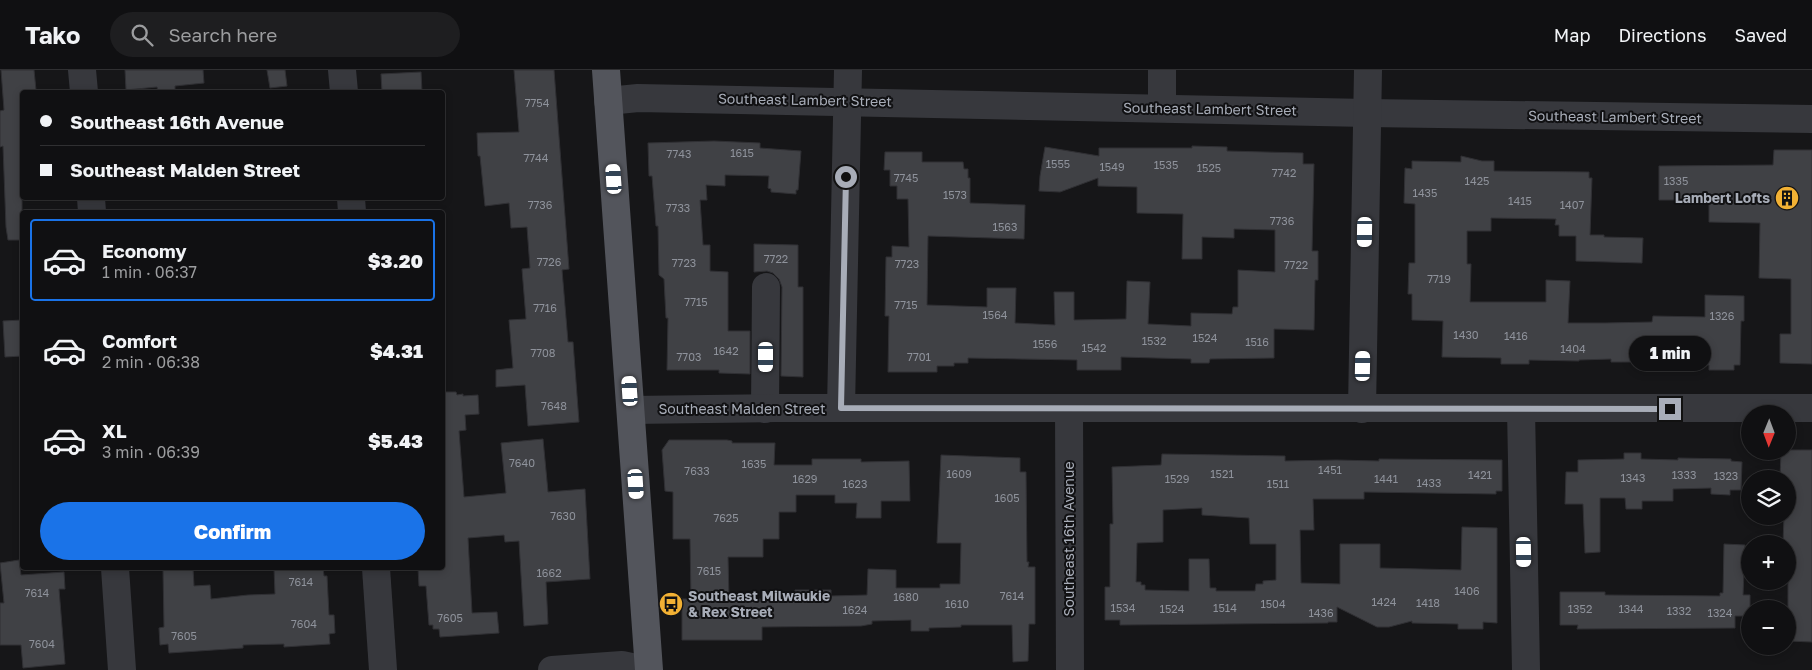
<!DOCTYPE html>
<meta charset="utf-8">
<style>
:root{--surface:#101012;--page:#1e1e20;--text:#f1f3f6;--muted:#9c9d9f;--line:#303032;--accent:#1a73e8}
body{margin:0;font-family:"Golos Text",sans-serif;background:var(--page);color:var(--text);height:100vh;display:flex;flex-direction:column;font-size:19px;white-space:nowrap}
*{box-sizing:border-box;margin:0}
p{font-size:16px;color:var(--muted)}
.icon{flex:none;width:28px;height:28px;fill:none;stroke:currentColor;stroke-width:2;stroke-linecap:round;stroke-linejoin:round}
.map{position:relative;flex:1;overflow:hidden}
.sheet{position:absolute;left:20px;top:140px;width:425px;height:360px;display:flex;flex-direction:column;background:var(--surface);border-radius:5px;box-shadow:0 2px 8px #0003,0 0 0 1px var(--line)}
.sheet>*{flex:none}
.hud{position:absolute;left:20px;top:20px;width:425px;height:110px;border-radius:5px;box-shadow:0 2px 8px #0003,0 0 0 1px var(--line);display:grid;align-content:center;height:110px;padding:0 20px;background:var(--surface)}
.needle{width:32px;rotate:181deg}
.tools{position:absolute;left:1741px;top:335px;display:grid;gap:10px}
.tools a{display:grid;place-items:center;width:55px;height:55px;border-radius:50%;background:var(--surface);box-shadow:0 2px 8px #0003,0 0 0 1px var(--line);font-size:25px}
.end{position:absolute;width:22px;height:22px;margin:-11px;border:6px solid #a8adb8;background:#111;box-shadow:0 0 0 2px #111}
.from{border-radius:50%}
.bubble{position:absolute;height:35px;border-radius:18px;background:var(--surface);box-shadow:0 2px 8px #0003,0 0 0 1px var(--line);font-size:16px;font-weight:800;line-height:35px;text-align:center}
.car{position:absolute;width:15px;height:30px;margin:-15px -8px;border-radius:6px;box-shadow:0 0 4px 1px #0007;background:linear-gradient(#fff 24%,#345 0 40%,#fff 0 76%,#345 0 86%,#fff 0)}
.hud b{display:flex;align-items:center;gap:18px;height:48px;font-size:19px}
.hud b+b{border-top:1px solid var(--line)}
.hud i{width:12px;height:12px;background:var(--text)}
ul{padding:9px 0 0;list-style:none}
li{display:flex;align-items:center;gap:15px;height:82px;margin:0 10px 8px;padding:0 10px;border:2px solid transparent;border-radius:5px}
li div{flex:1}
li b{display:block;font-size:19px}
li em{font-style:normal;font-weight:800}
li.active{border-color:var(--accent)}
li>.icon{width:45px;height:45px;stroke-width:1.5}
.button{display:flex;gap:10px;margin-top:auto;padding:10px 20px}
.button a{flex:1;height:58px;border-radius:30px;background:var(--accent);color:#fff;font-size:20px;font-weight:800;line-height:58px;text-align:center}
header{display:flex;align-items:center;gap:30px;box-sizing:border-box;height:70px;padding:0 25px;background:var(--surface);border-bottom:1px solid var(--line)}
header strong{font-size:24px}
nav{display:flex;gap:28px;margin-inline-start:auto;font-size:18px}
.search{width:350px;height:45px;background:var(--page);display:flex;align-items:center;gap:12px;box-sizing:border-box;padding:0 18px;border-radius:28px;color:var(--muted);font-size:19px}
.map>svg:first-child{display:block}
</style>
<header>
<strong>Tako</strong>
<div class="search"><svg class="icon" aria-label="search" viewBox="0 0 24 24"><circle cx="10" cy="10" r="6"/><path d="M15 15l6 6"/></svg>Search here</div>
<nav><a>Map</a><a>Directions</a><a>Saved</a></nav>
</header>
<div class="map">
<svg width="1812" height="600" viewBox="0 0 1812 600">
<rect width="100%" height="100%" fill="#161618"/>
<!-- building -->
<g fill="#404145" stroke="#303034" fill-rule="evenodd">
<polygon points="1,0 34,0 36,20 22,21 22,170 8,170 6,157 3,76 0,77 0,41 4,40"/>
<polygon points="125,0 203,0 204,13 175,16 175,22 158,22 157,17 126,20"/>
<polygon points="267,0 285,0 287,16 270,18"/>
<polygon points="514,0 554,0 569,199 562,200 568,272 573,272 579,352 528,356 525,315 496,317 496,300 513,298 509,250 526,249 522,199 530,198 527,157 511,158 509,133 485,136 480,86 478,86 477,63 519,62"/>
<polygon points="421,2 422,22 382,22 381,4"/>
<polygon points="714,71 760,73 760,78 801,81 798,120 796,120 796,124 771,122 771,119 768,118 769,106 725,105 725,116 706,115 707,130 700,130 703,175 710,175 710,201 728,202 728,261 750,261 750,304 719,303 719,300 667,300 668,248 666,248 664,209 659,205 658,156 656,156 652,106 649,106 648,73"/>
<polygon points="1192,76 1227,77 1227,81 1303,83 1303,94 1314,94 1312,181 1318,181 1318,210 1315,210 1314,260 1274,259 1274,288 1210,289 1209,293 1191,293 1191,289 1121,287 1121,300 1077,300 1077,290 968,288 968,293 954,293 954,296 937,296 937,302 888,302 889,246 885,246 886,187 892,187 892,176 909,177 908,129 897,129 897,116 890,116 890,100 884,100 885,82 922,82 922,92 963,92 964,99 968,99 968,108 970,108 970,133 1025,135 1024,169 928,166 927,235 987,237 987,218 1016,218 1015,253 1055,255 1054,222 1074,222 1074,250 1126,249 1127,211 1150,212 1148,254 1191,256 1191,243 1232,244 1233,237 1238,237 1238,200 1275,202 1275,160 1234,159 1234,168 1202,167 1202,189 1182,189 1183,144 1137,143 1137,117 1098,116 1098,108 1060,122 1039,121 1040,106 1045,77 1099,86 1099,78 1192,78"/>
<polygon points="1774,80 1812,80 1812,294 1780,293 1780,264 1791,264 1791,209 1759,208 1760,153 1709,152 1709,130 1659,130 1659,96 1773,95"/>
<polygon points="1461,86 1482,91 1494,91 1494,101 1589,102 1589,108 1592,108 1590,165 1604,165 1604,167 1643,168 1642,193 1576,191 1576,166 1559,166 1559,155 1555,155 1556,149 1491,148 1491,161 1467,161 1467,194 1471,194 1470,232 1546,232 1546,210 1570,211 1568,253 1605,253 1652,252 1653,246 1705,247 1705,225 1744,226 1744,251 1741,251 1740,295 1734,295 1734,300 1709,300 1709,295 1651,294 1651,292 1611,292 1611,289 1579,290 1579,291 1529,290 1529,294 1501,294 1501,288 1442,287 1443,251 1412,250 1412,224 1408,224 1409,193 1415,193 1415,134 1404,133 1405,98 1412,99 1412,91 1461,92"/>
<polygon points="754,174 798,175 798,217 803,217 803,307 781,306 782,217 779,209 773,203 767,201 754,202"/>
<polygon points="22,250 22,286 5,287 3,251"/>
<polygon points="442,322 456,322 457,325 463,324 463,326 478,325 479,344 465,345 466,360 459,361 464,427 506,423 501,373 543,369 548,422 585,419 590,509 546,512 548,554 524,556 519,471 505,472 504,465 468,468 472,543 497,542 499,563 440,567 439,559 433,559 433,555 429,555 426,516 419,516 418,498 442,498"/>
<polygon points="669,370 727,370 732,371 732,373 775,373 774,395 812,395 812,389 861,389 861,392 909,391 910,431 881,431 881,448 856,448 857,433 835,433 835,425 796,425 796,442 779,442 779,469 763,469 763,487 728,487 729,529 784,529 784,527 795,527 795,520 831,520 831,526 867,525 868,499 896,500 896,518 940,518 940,514 960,514 961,473 937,473 941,385 1020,388 1020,402 1026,402 1027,492 1029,492 1028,497 1035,497 1035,554 1029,554 1028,591 1013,592 1012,555 961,555 961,557 929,558 929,561 911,561 911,550 872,551 872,554 861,556 762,557 762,570 682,570 682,529 691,529 690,469 673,469 673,422 665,421 662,380"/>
<polygon points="1788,380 1812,380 1812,572 1788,571 1788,474 1783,474 1784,446 1788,446 1788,409 1780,409 1781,381"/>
<polygon points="1624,383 1641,383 1641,389 1678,390 1678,388 1731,389 1731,391 1742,392 1741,420 1730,420 1730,425 1711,424 1711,418 1673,419 1673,431 1642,431 1642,439 1626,439 1625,428 1600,428 1600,482 1585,483 1583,434 1565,434 1566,402 1578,402 1578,390 1624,389"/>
<path d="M1162,384L1285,386V391L1336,390L1379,391V389L1502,390V421H1496V424L1364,422V429H1313L1314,460H1300L1301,513L1340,514V474H1380V498L1461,500L1462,457L1497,458V553L1483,552V559H1458V554L1412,553V551L1389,557H1377L1337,537V552H1328V553L1120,555V550H1105V517H1110V454H1113L1112,397L1161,395ZM1202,438V445L1249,448L1250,474H1276V510L1263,511V514H1256L1255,521H1216V518H1210L1209,489H1189V521L1145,520V515H1141V512H1136L1137,473L1163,472V440Z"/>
<polygon points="1724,474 1745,475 1743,525 1750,525 1750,546 1735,546 1735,558 1577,559 1578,555 1560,555 1560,522 1605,522 1605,525 1720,526 1720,523 1723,523"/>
<polygon points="19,490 21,505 64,502 65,519 59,519 65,594 23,598 21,575 0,575 0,533 4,533 0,493"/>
<polygon points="193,498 194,516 210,515 211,529 248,525 275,524 274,498 323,498 324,506 327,506 329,545 334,545 335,563 329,564 330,574 284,577 284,574 243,575 243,578 169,583 168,574 160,575 159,558 164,557 163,499"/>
</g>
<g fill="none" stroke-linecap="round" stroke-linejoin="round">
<!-- minor -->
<g stroke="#37383d" stroke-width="28">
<polyline points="82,0 84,22"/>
<polyline points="342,0 344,22"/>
<polyline points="608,31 638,28 1367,43 1812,49"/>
<polyline points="1162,38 1162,0"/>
<polyline points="91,128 92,142"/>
<polyline points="351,128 352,142"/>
<polyline points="841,338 848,0"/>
<polyline points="1069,338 1070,600"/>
<polyline points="765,339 766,217"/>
<polyline points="1362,339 1368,0"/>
<polyline points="1521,339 1526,600"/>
<polyline points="631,340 776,338 1812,338"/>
<polyline points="115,498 122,600"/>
<polyline points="376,498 383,600"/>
<polyline points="552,600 622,595 645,600"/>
</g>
<!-- major -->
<polyline stroke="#53555c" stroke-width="28" points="606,0 649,600"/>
</g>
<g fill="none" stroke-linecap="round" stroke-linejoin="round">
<!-- route -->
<polyline stroke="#a8adb8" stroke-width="6" points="846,107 841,338 1670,339"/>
</g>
<!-- icons -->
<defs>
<g id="building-disc" transform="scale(1.25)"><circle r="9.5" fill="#f2b134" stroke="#111113"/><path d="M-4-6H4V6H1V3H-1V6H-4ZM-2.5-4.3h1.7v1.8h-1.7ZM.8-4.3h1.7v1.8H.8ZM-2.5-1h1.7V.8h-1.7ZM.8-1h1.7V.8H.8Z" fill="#111"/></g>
<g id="bus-disc" transform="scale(1.25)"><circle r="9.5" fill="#f2b134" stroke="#111113"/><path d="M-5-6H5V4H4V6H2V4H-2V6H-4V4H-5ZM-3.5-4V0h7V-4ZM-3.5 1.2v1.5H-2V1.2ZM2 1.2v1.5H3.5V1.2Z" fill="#111"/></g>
</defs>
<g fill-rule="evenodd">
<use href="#building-disc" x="1787" y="128"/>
<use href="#bus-disc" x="671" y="534"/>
</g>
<g text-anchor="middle" stroke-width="4" stroke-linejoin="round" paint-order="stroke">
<!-- number labels -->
<g font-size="11" fill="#8e929b">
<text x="537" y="37">7754</text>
<text x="742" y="87">1615</text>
<text x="679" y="88">7743</text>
<text x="536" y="92">7744</text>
<text x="1058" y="98">1555</text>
<text x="1166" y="99">1535</text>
<text x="1112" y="101">1549</text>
<text x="1209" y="102">1525</text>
<text x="1284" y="107">7742</text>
<text x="906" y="112">7745</text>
<text x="1477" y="115">1425</text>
<text x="1676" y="115">1335</text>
<text x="1425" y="127">1435</text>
<text x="955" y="129">1573</text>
<text x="1520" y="135">1415</text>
<text x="540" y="139">7736</text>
<text x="1572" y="139">1407</text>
<text x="678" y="142">7733</text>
<text x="1282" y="155">7736</text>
<text x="1005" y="161">1563</text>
<text x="776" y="193">7722</text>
<text x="549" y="196">7726</text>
<text x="684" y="197">7723</text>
<text x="907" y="198">7723</text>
<text x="1296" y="199">7722</text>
<text x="1439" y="213">7719</text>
<text x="696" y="236">7715</text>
<text x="906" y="239">7715</text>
<text x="545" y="242">7716</text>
<text x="995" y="249">1564</text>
<text x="1722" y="250">1326</text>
<text x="1466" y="269">1430</text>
<text x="1516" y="270">1416</text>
<text x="1205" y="272">1524</text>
<text x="1154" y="275">1532</text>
<text x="1257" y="276">1516</text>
<text x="1045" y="278">1556</text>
<text x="1094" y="282">1542</text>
<text x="1573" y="283">1404</text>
<text x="726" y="285">1642</text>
<text x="543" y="287">7708</text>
<text x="689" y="291">7703</text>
<text x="919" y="291">7701</text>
<text x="554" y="340">7648</text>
<text x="522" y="397">7640</text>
<text x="754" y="398">1635</text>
<text x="1330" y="404">1451</text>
<text x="697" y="405">7633</text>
<text x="959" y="408">1609</text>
<text x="1222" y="408">1521</text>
<text x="1480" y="409">1421</text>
<text x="1684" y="409">1333</text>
<text x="1726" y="410">1323</text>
<text x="1633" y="412">1343</text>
<text x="805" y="413">1629</text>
<text x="1177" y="413">1529</text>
<text x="1386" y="413">1441</text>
<text x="1429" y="417">1433</text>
<text x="855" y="418">1623</text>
<text x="1278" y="418">1511</text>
<text x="1007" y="432">1605</text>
<text x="563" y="450">7630</text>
<text x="726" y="452">7625</text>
<text x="709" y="505">7615</text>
<text x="549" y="507">1662</text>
<text x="301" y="516">7614</text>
<text x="1467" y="525">1406</text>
<text x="37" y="527">7614</text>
<text x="1012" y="530">7614</text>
<text x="906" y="531">1680</text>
<text x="1384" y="536">1424</text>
<text x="1428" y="537">1418</text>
<text x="957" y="538">1610</text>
<text x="1273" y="538">1504</text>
<text x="1123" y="542">1534</text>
<text x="1225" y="542">1514</text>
<text x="1172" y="543">1524</text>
<text x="1580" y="543">1352</text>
<text x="1631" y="543">1344</text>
<text x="855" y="544">1624</text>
<text x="1679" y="545">1332</text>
<text x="1321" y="547">1436</text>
<text x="1720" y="547">1324</text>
<text x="450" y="552">7605</text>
<text x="304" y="558">7604</text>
<text x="184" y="570">7605</text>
<text x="42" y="578">7604</text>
</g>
<!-- street labels -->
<g font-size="14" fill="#a8adb8" stroke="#111113">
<text transform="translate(805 30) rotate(1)" y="5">Southeast Lambert Street</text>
<text transform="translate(1210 39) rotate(1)" y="5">Southeast Lambert Street</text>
<text transform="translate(1615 47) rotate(1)" y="5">Southeast Lambert Street</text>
<text x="742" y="344">Southeast Malden Street</text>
<text transform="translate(1069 469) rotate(-90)" y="5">Southeast 16th Avenue</text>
</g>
<!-- poi labels -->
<g font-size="14" font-weight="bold" fill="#a8adb8" stroke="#111113" text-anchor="end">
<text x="1770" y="133">Lambert Lofts</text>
<text x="688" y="531" text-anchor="start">Southeast Milwaukie<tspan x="688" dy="16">&amp; Rex Street</tspan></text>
</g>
</g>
</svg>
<div class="tools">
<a><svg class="needle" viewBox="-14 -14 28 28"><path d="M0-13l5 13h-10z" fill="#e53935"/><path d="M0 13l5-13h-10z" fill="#9c9d9f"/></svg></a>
<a><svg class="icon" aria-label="layers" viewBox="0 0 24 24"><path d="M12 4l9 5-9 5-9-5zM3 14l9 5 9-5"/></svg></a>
<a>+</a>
<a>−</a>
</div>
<i class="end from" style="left:846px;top:107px"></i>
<i class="end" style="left:1670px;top:339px"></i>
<div class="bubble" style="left:1629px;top:266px;width:82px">1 min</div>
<i class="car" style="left:614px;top:109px;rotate:356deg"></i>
<i class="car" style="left:1365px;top:162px;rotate:181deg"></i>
<i class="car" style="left:766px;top:287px;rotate:180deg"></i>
<i class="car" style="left:1363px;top:296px;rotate:1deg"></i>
<i class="car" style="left:630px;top:321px;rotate:356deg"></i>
<i class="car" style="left:636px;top:414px;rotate:176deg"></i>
<i class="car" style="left:1524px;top:482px;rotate:179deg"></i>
<div class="hud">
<b><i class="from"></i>Southeast 16th Avenue</b>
<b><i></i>Southeast Malden Street</b>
</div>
<section class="sheet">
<ul>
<li class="active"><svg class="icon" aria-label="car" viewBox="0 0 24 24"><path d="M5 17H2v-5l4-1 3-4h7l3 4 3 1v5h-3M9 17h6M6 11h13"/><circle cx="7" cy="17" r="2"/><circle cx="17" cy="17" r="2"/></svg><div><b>Economy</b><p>1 min · 06:37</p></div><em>$3.20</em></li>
<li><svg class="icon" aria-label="car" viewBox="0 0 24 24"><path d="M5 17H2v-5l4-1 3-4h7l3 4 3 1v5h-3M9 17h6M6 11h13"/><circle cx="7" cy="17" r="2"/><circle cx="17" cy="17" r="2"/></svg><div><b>Comfort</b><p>2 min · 06:38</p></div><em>$4.31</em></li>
<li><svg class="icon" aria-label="car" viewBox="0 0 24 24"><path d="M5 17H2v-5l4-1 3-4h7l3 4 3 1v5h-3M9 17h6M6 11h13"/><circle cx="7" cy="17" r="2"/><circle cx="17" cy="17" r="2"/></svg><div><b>XL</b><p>3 min · 06:39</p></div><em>$5.43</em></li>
</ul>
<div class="button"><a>Confirm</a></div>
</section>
</div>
